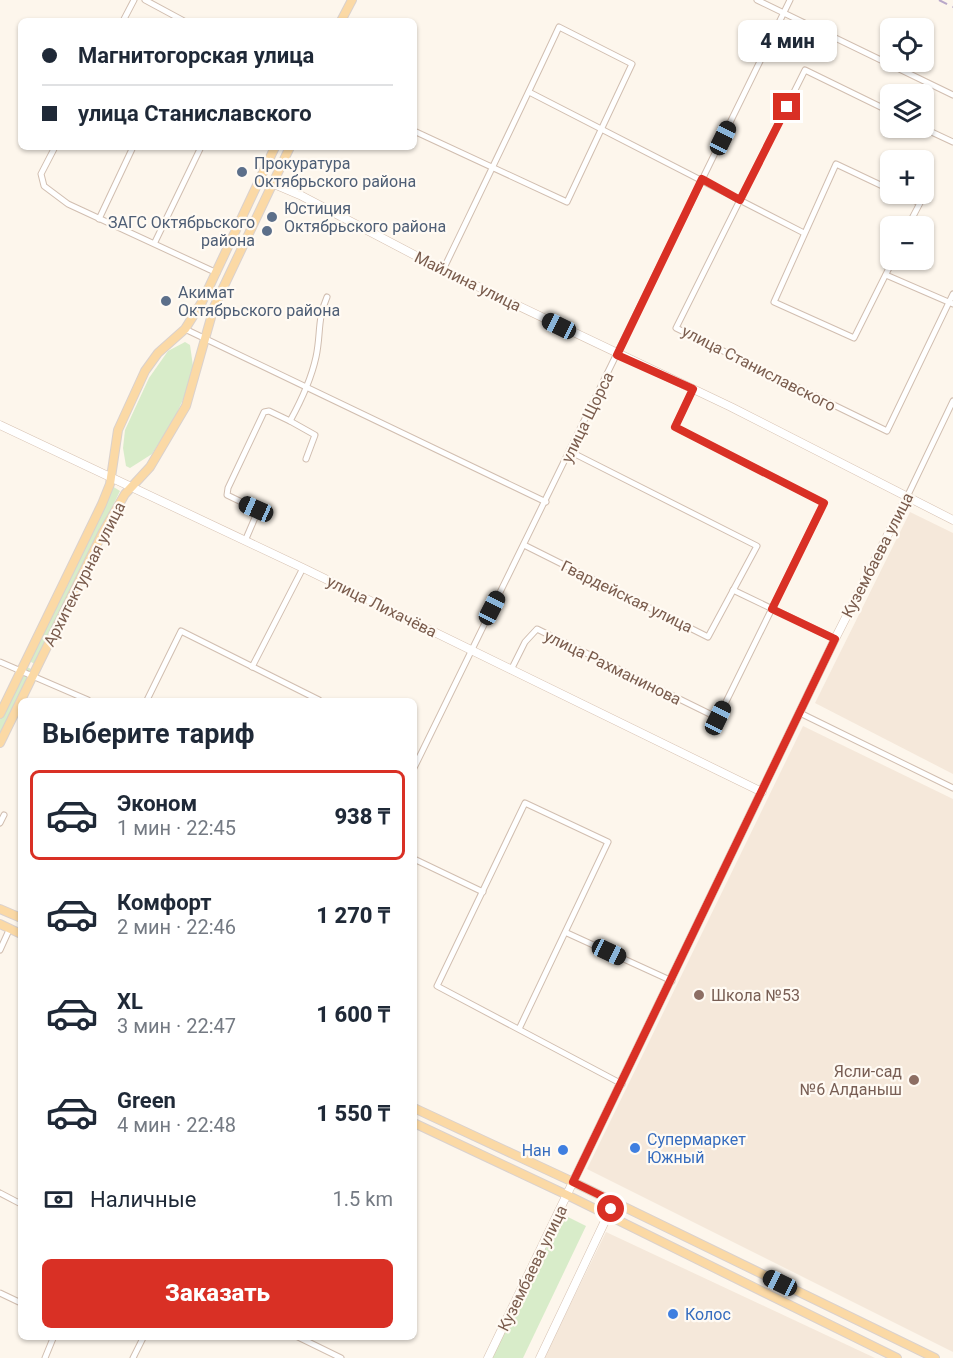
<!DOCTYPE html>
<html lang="ru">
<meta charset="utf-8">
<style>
:root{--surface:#fff;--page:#f6f6f7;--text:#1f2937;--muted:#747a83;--line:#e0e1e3;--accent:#d93025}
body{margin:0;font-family:Roboto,sans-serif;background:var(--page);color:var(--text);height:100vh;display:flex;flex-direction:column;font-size:22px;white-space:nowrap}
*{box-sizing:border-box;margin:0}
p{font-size:20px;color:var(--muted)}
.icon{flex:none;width:33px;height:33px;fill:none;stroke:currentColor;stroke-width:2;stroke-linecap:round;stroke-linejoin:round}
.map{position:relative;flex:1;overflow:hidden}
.details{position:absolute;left:18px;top:698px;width:399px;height:642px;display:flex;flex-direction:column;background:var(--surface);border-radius:9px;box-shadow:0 2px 4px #0004}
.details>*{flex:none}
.top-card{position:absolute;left:18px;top:18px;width:399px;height:132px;border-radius:9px;box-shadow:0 2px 4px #0004;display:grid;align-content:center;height:132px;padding:0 24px;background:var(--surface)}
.controls{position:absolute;left:880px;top:18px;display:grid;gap:12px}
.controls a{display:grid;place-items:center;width:54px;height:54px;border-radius:9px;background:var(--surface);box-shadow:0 2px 4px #0004;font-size:30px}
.end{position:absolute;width:27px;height:27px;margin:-14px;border:8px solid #d93025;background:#fff;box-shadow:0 0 0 3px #fff}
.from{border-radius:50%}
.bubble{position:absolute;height:42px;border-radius:9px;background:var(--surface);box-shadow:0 2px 4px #0004;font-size:20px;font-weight:800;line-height:42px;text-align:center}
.car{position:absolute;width:18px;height:36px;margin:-18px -9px;border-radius:8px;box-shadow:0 0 4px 2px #0007;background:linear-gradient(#222 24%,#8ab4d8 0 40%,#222 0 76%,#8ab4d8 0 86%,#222 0)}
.top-card b{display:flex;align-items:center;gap:21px;height:57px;font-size:22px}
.top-card b+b{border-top:2px solid var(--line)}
.top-card i{width:15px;height:15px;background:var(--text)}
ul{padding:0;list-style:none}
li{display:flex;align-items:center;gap:18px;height:90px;margin:0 12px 9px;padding:0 12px;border:3px solid transparent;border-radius:9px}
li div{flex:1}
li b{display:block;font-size:22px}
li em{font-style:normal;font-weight:800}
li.selected{border-color:var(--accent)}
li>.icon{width:54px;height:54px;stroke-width:1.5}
h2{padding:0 24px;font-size:27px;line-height:72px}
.pay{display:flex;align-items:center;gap:15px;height:66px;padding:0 24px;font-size:22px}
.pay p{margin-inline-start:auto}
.button{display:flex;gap:12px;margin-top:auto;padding:12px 24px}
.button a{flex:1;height:69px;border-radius:9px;background:var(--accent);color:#fff;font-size:24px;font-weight:800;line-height:69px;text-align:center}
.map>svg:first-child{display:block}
</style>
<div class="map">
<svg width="953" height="1358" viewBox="0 0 953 1358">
<rect width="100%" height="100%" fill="#fdf6ec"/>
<!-- residential -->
<g fill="#f5e8da">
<polygon points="910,512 953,533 953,774 815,703"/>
<polygon points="803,726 953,799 953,1352 587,1169"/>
<polygon points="606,1232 875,1358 544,1358"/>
</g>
<!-- green -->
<g fill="#d8ecc9">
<polygon points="185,342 190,345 193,366 187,391 174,419 152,454 130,468 126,466 123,448 125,430 149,378 168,351"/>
<polygon points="112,486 120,491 35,664 29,661"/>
<polygon points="25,666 33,670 0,737 0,717"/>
<polygon points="560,1213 586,1226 523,1358 489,1358"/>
</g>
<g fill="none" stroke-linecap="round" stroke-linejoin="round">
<!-- street casing -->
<g stroke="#d1beb0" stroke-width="7">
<g id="street">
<polyline points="145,0 184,21"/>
<polyline points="757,0 953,95"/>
<polyline points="123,21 134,0"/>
<polyline points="529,92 804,233"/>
<polyline points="891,112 805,70 676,328 887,431 953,294"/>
<polyline points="923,128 953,142"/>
<path d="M414,131L567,202L632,64L559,27C521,109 482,189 443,270"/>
<polyline points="55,147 41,174 44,186 68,204 217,273"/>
<polyline points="891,190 836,164 774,302 854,338 893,260"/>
<polyline points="899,194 920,203 908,226"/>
<polyline points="99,219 133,147"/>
<polyline points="155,242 201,147"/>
<polyline points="886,275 953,304"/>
<polyline points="185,329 546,502"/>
<polyline points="290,421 315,435 306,459"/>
<polyline points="907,497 953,401"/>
<path d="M245,541L257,513L256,509L227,495L228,488L264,412L269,411L290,421C301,401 311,380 316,357C321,334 317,320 327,297"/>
<polyline points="524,545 708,637 757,546 571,452"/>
<polyline points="733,590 835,639"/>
<polyline points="0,662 88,700"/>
<polyline points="252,667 303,568"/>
<polyline points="511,670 525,642 537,629 718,718 824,503 675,427 693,389"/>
<polyline points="147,700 181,631 319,700"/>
<polyline points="800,713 953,788"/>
<polyline points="414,768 790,0"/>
<polyline points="0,823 4,815"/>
<polyline points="414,859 483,892"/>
<polyline points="567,933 672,981"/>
<polyline points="0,950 10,928"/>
<polyline points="519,1029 608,842 525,803 437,986 622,1084"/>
<polyline points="0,1193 21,1204"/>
<polyline points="0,1293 21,1303"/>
<polyline points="296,1336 341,1358"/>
<polyline points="45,1358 54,1336"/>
<polyline points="133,1358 144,1336"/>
</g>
</g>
<!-- secondary casing -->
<g stroke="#d6c0b0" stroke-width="9">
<g id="secondary">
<polyline points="260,178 300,195 443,270 731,407 953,520"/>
<polyline points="0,425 303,568 762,792"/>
<polyline points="488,1358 835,639 907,497"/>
<polyline points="540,1358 614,1202"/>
</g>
</g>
<!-- primary casing -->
<g stroke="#dad1cd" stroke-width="10">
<g id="primary">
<polyline points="341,21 352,0"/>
<polyline points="0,714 102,504 110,484 118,430 145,371 158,353 185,329 202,302 275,147"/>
<polyline points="0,743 103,532 125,494 150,467 186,406 214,307 290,147"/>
<polyline points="0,909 21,918"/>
<polyline points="0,924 21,934"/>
<polyline points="414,1108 573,1182 935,1358"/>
<polyline points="414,1123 567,1195 897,1358"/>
</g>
</g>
<!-- street -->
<use href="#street" stroke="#fff" stroke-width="5"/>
<!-- secondary -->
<use href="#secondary" stroke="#fff" stroke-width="8"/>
<!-- primary -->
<use href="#primary" stroke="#fbd9a5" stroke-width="8"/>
<!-- rail -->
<polyline stroke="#b9a8c9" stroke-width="2" stroke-dasharray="9 6" stroke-linecap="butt" points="939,0 953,7"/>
</g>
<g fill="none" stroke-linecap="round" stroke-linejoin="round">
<!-- route -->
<polyline stroke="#d93025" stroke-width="8" points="611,1209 614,1202 573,1182 835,639 772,609 824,503 675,427 693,389 617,355 702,179 740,200 787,107"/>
</g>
<!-- markers -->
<g fill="#5c6f8a" stroke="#fffaf3" stroke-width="2">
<circle cx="242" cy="172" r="6"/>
<circle cx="272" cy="217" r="6"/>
<circle cx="267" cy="231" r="6"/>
<circle cx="166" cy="301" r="6"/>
</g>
<g fill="#8d6e63" stroke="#fffaf3" stroke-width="2">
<circle cx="699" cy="995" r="6"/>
<circle cx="914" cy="1080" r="6"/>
</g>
<g fill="#3f7fe0" stroke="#fffaf3" stroke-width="2">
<circle cx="635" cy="1148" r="6"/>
<circle cx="563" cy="1150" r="6"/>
<circle cx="673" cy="1314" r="6"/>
</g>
<g text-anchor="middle" stroke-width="4.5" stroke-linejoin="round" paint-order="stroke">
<!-- service labels -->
<g font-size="16" fill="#4e5e75" stroke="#fffaf3" text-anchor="start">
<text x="254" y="169">Прокуратура<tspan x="254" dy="18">Октябрьского района</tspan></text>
<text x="284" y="214">Юстиция<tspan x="284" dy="18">Октябрьского района</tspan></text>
<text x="255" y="228" text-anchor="end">ЗАГС Октябрьского<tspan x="255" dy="18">района</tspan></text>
<text x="178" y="298">Акимат<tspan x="178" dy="18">Октябрьского района</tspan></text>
</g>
<!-- street labels -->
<g font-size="16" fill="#7a5c4d" stroke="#fffaf3">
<text transform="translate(468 281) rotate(26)" y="6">Майлина улица</text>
<text transform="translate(759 368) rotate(27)" y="6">улица Станиславского</text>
<text transform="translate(587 417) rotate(-64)" y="6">улица Щорса</text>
<text transform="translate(877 555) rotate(-63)" y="6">Кузембаева улица</text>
<text transform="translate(84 574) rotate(-63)" y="6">Архитектурная улица</text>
<text transform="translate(627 596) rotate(26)" y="6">Гвардейская улица</text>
<text transform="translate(382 606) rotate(26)" y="6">улица Лихачёва</text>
<text transform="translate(613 667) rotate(26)" y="6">улица Рахманинова</text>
<text transform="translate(532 1268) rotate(-64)" y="6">Кузембаева улица</text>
</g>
<!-- education labels -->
<g font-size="16" fill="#785e54" stroke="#fffaf3" text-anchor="start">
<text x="711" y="1001">Школа №53</text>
<text x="902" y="1077" text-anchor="end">Ясли-сад<tspan x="902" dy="18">№6 Алданыш</tspan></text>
</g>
<!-- shop labels -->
<g font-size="16" fill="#366cbe" stroke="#fffaf3" text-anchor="start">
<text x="647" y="1145">Супермаркет<tspan x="647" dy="18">Южный</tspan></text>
<text x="551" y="1156" text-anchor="end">Нан</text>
<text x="685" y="1320">Колос</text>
</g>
</g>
</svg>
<div class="controls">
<a><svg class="icon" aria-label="locate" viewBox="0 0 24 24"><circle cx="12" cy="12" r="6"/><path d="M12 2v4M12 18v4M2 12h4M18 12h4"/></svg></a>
<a><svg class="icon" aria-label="layers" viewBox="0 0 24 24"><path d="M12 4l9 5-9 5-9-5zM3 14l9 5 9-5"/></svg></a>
<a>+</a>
<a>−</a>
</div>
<i class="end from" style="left:611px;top:1209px"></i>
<i class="end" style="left:787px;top:107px"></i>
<div class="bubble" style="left:738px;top:20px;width:99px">4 мин</div>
<i class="car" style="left:723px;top:138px;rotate:26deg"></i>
<i class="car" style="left:559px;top:326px;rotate:296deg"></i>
<i class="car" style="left:256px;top:509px;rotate:294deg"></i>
<i class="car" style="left:492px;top:608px;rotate:27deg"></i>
<i class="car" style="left:718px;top:718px;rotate:26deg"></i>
<i class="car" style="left:609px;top:952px;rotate:115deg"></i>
<i class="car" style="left:780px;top:1283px;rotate:296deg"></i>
<div class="top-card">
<b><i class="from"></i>Магнитогорская улица</b>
<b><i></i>улица Станиславского</b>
</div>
<section class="details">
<h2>Выберите тариф</h2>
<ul>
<li class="selected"><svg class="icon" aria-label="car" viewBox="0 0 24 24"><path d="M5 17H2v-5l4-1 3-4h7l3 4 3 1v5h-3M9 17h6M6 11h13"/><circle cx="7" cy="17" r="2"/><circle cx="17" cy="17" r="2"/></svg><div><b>Эконом</b><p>1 мин · 22:45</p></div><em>938 ₸</em></li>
<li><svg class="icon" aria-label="car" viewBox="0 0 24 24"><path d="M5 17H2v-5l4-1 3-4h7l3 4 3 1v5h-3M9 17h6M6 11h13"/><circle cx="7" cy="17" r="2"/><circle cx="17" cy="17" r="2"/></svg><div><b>Комфорт</b><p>2 мин · 22:46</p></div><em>1 270 ₸</em></li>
<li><svg class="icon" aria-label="car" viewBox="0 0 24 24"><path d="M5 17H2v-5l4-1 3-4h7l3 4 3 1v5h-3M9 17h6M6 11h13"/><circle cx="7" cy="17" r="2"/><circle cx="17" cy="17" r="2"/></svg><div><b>XL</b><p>3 мин · 22:47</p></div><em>1 600 ₸</em></li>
<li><svg class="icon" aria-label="car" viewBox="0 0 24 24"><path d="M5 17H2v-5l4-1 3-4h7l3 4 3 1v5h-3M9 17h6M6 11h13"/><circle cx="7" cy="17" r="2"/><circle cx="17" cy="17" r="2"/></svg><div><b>Green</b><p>4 мин · 22:48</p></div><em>1 550 ₸</em></li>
</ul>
<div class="pay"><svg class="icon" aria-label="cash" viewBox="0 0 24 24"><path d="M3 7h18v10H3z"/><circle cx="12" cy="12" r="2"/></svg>Наличные<p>1.5 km</p></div>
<div class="button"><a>Заказать</a></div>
</section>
</div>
